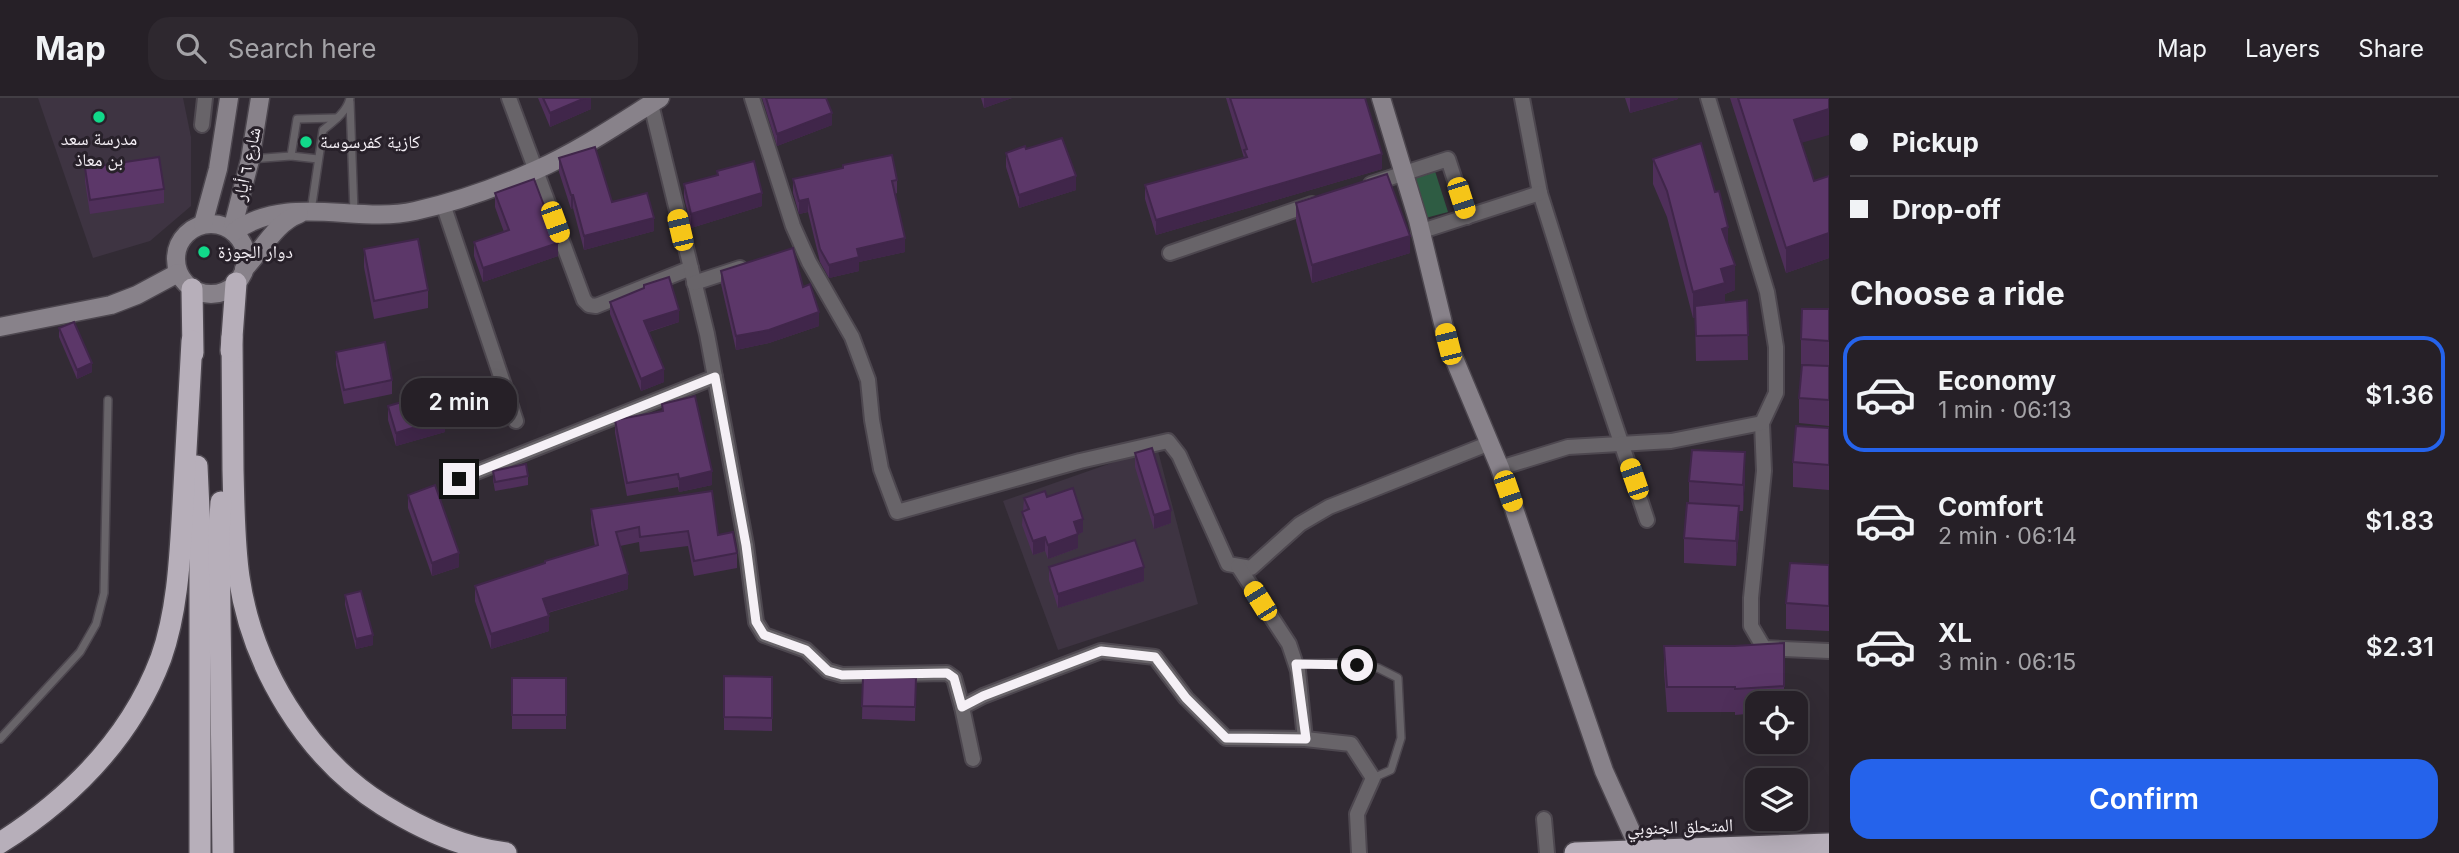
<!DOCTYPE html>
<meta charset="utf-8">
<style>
:root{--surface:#262027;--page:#2e282f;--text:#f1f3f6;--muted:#a4a3a7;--line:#423e44;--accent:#2563eb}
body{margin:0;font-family:Inter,"Noto Naskh Arabic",sans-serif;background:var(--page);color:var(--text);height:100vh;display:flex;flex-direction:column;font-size:26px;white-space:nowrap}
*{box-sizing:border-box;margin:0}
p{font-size:23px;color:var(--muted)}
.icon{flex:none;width:38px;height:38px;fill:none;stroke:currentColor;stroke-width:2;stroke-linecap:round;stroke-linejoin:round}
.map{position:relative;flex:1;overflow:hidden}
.side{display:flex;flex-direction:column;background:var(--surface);width:630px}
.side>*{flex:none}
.guide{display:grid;align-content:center;height:154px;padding:0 21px;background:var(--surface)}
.tools{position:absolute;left:1745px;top:593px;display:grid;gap:14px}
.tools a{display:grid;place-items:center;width:63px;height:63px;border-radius:14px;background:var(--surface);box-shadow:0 7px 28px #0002,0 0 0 2px var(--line);font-size:35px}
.end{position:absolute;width:32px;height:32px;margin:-16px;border:9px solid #f5f0f6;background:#111;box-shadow:0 0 0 4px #111}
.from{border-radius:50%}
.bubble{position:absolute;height:49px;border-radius:21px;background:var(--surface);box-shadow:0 7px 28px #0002,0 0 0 2px var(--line);font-size:23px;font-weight:600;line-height:49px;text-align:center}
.car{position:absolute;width:21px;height:42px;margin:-21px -10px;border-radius:9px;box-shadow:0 0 5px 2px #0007;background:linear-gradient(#f5c518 24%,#345 0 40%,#f5c518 0 76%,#345 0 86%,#f5c518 0)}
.guide b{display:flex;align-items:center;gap:24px;height:66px;font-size:26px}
.guide b+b{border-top:2px solid var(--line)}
.guide i{width:18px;height:18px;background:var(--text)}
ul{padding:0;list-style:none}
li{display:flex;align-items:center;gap:21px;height:116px;margin:0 14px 10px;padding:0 7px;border:4px solid transparent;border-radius:21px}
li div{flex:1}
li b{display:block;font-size:26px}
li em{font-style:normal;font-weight:600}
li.current{border-color:var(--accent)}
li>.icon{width:63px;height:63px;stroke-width:1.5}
h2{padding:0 21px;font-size:32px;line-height:84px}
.primary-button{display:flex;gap:14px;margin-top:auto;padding:14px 21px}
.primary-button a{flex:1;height:80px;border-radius:21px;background:var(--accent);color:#fff;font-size:28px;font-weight:600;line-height:80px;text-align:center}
header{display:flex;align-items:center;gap:42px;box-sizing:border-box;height:98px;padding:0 35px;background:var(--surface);border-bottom:2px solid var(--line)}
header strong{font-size:33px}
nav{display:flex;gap:38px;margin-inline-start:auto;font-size:24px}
.search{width:490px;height:63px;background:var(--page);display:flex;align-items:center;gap:18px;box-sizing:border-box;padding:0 24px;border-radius:21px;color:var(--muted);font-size:26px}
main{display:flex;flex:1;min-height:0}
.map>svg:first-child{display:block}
</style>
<header>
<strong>Map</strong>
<div class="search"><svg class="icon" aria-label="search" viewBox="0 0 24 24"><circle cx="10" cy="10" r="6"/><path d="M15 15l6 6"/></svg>Search here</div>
<nav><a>Map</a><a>Layers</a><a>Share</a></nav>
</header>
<main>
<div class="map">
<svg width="1829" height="755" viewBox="0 0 1829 755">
<rect width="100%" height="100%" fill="#322b34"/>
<!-- built -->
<g fill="#3e3442">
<polygon points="38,0 183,0 191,39 191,108 150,143 93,160"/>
<polygon points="1157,349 1198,506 1058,552 1003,403"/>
</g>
<!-- green -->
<polygon fill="#2e5c43" points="1434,70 1448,114 1418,122 1406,81"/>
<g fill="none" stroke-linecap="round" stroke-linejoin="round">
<!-- lane casing -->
<g stroke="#4d474f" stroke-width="10">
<g id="lane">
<polyline points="350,4 354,114"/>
<polyline points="291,58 318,61"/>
<polyline points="251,61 291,58 297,21 337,20"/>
<path d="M311,113L323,32C333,24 347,14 350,0"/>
<polyline points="1296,566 1336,565 1378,570 1398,580 1401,640 1391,672 1373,680"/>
<polyline points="0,641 80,554 96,526 104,495 108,302"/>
</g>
</g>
<!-- street casing -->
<g stroke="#4d474f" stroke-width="18">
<g id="street">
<polyline points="509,0 584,202 589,207 596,208 691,170"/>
<polyline points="752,0 793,128 809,164 852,239 868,282 872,322 881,371 897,414 1080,363 1168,343 1179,357 1228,466 1251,470 1300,426 1329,409 1490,345"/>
<polyline points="1522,0 1540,95 1580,222 1647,422"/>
<polyline points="651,6 707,236 746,447 756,524 764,537 806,552 828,573 842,577 947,575 954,580 962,609"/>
<polyline points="202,27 205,0"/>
<polyline points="1371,86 1448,61 1467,119"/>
<polyline points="443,106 516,323"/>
<polyline points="1419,134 1540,95"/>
<polyline points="1170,155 1312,106"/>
<polyline points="694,185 740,170"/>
<polyline points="1762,325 1764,373 1751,500 1751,528 1764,550 1829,553"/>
<polyline points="1500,370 1568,349 1671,343 1762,325 1776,295 1776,249 1767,194 1708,0"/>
<polyline points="459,381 715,279"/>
<polyline points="1238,468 1289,546 1298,573 1305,641"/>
<polyline points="973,661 962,609 983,598 1101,553 1155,559 1186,600 1226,640 1305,641 1351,646 1373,680 1357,716 1359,755"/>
<polyline points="1544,721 1547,755"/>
</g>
</g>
<!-- secondary casing -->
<g stroke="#4d474f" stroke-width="21">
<g id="secondary">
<polyline points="1381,0 1418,122 1448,246 1500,370 1604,673 1640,753"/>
<circle cx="211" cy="161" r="35"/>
<polyline points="203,126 218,71 229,0"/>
<polyline points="232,132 250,62 260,0"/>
<path d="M234,134C287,95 356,126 415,113C456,104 498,89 536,72C579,53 620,25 660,0"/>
<path d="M244,171C262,153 275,125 299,116"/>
<polyline points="0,229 111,207 137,197 178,175"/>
</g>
</g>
<!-- highway casing -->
<g stroke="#4d474f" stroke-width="24">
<g id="highway">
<polyline points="192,191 193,255"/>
<path d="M232,239C232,284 233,328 233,372C234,408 234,444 239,479C252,568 306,659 383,707C420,730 461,750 506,755"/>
<polyline points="231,253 236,185"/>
<polyline points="197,368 200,433 200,755"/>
<polyline points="221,404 219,435 223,755"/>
<path d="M0,745C71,700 131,640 161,560C178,512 180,457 183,407C186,352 189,298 192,243"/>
<polyline points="1575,755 1829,746"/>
</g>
</g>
<!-- lane -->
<use href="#lane" stroke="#686469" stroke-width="7"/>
<!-- street -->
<use href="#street" stroke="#686469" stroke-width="14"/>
<!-- secondary -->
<use href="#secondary" stroke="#88828a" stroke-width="18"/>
<!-- highway -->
<use href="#highway" stroke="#b7afba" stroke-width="21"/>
</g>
<!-- wall -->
<g fill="#4f2f5a">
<polygon points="538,0 591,0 591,11 550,29"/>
<polygon points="762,0 826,0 832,27 777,48"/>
<polygon points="981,0 1012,0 984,10"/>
<polygon points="1226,0 1365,0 1382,71 1156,137 1145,101 1145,87 1244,60"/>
<polygon points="1625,0 1678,0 1678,1 1630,15"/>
<polygon points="1730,0 1829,0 1801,45 1814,83 1829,78 1829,160 1786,175"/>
<polygon points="1006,55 1076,92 1019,110 1006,69"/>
<polygon points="559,60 612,104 654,133 584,152 573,110 571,111 559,74"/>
<polygon points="1653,61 1728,147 1735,192 1725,196 1725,205 1747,202 1748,262 1696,263 1695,219 1693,220 1667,119 1653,86"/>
<polygon points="843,67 897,82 897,95 895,96 905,154 859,164 859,173 829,180 820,164 808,114 799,116 793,95 793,81 843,71"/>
<polygon points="85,70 164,91 164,105 90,116 85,84"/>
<polygon points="717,73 762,108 691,130 684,99 684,86 717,78"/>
<polygon points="495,95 558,158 483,184 474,158 474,144 504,134 495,109"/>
<polygon points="1296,105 1410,155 1312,185 1296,123"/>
<polygon points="364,151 428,192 428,210 374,221 364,169"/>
<polygon points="721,173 803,189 819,228 769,245 736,252 721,186"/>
<polygon points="644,187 679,224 649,234 664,284 641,293 610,216 610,204 644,190"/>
<polygon points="1829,211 1829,268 1801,266 1801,241"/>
<polygon points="59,230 92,274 77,281 59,239"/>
<polygon points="336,254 392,282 392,296 344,306 336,267"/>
<polygon points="1829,268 1829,328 1799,325 1799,300"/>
<polygon points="662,306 712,387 679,394 678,389 627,398 615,335 615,322 662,313"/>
<polygon points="388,308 445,334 396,348 388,322"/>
<polygon points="1829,330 1829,392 1793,389 1793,364"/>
<polygon points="1135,355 1171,425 1154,431 1135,369"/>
<polygon points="493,373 528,378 528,387 495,393 493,382"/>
<polygon points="1745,379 1743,413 1739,413 1739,433 1736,468 1684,465 1684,440 1689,405 1689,383"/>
<polygon points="408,397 459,469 432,478 408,410"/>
<polygon points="1047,399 1083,434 1078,436 1078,450 1048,461 1045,453 1033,457 1022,427 1024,400"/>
<polygon points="591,411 718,437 737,455 737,470 694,478 688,448 640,454 639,444 620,448 628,491 548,515 549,533 491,551 475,503 475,488 545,466 545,463 595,448 591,426"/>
<polygon points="1829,467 1829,533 1786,531 1786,505"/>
<polygon points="1049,469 1144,483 1058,510 1049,482"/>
<polygon points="345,497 373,547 356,551 345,507"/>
<polygon points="1784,545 1784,606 1757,606 1757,615 1735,617 1735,614 1667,614 1664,573 1664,548 1734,548"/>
<polygon points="724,578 772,579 772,633 724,632"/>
<polygon points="863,579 916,580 915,623 862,621"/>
<rect x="512" y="580" width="54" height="51"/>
</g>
<!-- shaded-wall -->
<g fill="#40264a">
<polygon points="585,0 591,0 591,11 550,29 550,15"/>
<polygon points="984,0 1012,0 984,10"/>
<polygon points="1630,0 1678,0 1678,1 1630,15"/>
<polygon points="1829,11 1829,37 1794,47 1794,22"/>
<polygon points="832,15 832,27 777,48 777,36"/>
<polygon points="1382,56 1382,71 1156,137 1156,122"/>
<polygon points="1076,78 1076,92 1019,110 1019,97"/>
<polygon points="762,95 762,108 691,130 691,116"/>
<polygon points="571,97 573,97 573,110 571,111"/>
<polygon points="808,101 808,114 799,116 799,103"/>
<polygon points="654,120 654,133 584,152 584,138"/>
<polygon points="1728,129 1728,154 1722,131"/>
<polygon points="1829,135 1829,160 1786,175 1786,150"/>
<polygon points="1410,138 1410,155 1312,185 1312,167"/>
<polygon points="905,140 905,154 859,164 859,173 829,180 829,167 857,151"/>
<polygon points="558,145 558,158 483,184 483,170"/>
<polygon points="1735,167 1735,192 1725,196 1725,210 1693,220 1693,194 1721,171"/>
<polygon points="679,212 679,224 644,235 644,223"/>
<polygon points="819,214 819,228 769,245 736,252 736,238"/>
<polygon points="92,265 92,274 77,281 77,272"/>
<polygon points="664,271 664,284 641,293 641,281"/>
<polygon points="445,320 445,334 396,348 396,335"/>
<polygon points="1745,354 1745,379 1743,413 1743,387"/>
<polygon points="712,373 712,387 679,394 679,381"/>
<polygon points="1739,408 1739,433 1736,468 1736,443"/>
<polygon points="1171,412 1171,425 1154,431 1154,417"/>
<polygon points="1083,421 1083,434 1074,438 1074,424"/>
<polygon points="1078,436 1078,450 1048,461 1048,447"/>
<polygon points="1045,439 1045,453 1033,457 1033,443"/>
<polygon points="459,455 459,469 432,478 432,465"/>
<polygon points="1144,469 1144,483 1058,510 1058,496"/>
<polygon points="628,476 628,491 543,516 543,501"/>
<polygon points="549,518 549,533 491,551 491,536"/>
<polygon points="373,537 373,547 356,551 356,541"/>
</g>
<!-- building -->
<g fill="#5c3769" stroke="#40264a" stroke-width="2">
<polygon points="543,0 585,0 550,15"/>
<polygon points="766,0 826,0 832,15 777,36"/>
<polygon points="1230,0 1365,0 1382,56 1156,122 1145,87 1247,59 1244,52 1247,51"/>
<polygon points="1738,0 1829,0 1829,11 1794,22 1814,83 1829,78 1829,135 1786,150"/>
<polygon points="1062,40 1076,78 1019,97 1006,55 1025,48 1026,51"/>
<polygon points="1701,45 1715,94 1719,93 1728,129 1722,131 1735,167 1721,171 1725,185 1693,194 1667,93 1653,61"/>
<polygon points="595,49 612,104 647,95 654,120 584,138 573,97 571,97 559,60"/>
<polygon points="892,57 897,82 892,83 905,140 857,151 859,159 829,167 820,151 808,101 799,103 793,81 843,70 843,67"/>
<polygon points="159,59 164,91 90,102 85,70"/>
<polygon points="754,63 762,95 691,116 684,86 718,77 717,73"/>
<polygon points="1387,76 1410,138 1312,167 1296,105"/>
<polygon points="534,81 558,145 483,170 474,144 509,132 495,95"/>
<polygon points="418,141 428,192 374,203 364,151"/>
<polygon points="793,150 803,189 810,186 819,214 769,232 736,238 721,173"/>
<polygon points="669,179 679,212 644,223 664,271 641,281 610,204 644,190 644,187"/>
<polygon points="1747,202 1748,237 1696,238 1695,208"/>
<polygon points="1802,211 1829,211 1829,243 1801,241"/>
<polygon points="74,224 92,265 77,272 59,230"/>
<polygon points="385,244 392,282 344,292 336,254"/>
<polygon points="1802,267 1829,268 1829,302 1799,300"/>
<polygon points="437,294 445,320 396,335 388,308"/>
<polygon points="695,298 712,373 679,381 678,376 627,385 615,322 663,313 662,306"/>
<polygon points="1796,328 1829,330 1829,367 1793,364"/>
<polygon points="1152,350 1171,412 1154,417 1135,355"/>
<polygon points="1692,352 1745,354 1743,387 1689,383"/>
<polygon points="526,366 528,378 495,384 493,373"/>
<polygon points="435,387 459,455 432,465 408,397"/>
<polygon points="1073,390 1083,421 1074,424 1078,436 1048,447 1045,439 1033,443 1022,414 1029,411 1024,400 1045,393 1047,399"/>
<polygon points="712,393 718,437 733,434 737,455 694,463 688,433 640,439 639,429 616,434 628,476 543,501 549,518 491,536 475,488 545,465 545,463 598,447 591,411"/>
<polygon points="1687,405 1739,408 1736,443 1684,440"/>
<polygon points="1135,442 1144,469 1058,496 1049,469"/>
<polygon points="1790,465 1829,467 1829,508 1786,505"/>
<polygon points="361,493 373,537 356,541 345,497"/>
<polygon points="1784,545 1784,588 1735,591 1735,589 1667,589 1664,548 1734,548"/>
<polygon points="724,578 772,579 772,620 724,619"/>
<polygon points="863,579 916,580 915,609 862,608"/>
<rect x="512" y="580" width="54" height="37"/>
</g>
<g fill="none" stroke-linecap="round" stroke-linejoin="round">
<!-- route -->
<polyline stroke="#f5f0f6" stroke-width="9" points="459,381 715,279 746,447 756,524 764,537 806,552 828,573 842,577 947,575 954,580 962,609 983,598 1101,553 1155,559 1186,600 1226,640 1306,641 1296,566 1357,567"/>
</g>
<!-- markers -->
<g fill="#11d98a" stroke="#28212a" stroke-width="2.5">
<circle cx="99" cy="19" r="7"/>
<circle cx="306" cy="44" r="7"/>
<circle cx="204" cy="154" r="7"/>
</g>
<g text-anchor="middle" stroke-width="6" stroke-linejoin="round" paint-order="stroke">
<!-- poi labels -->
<g font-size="18" fill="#f5f0f6" stroke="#28212a" text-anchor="start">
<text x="99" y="47" text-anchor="middle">مدرسة سعد<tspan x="99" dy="21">بن معاذ</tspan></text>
<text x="320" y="50">كازية كفرسوسة</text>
<text x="218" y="160">دوار الجوزة</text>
</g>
<!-- street labels -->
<g font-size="18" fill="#f5f0f6" stroke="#28212a">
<text transform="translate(247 66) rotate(-78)" y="6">شارع ٦ أيار</text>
<text transform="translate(1680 729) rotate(-2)" y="6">المتحلق الجنوبي</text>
</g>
</g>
</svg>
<div class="tools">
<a><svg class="icon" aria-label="locate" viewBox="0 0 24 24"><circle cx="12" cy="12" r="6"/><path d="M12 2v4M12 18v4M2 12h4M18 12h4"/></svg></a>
<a><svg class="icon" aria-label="layers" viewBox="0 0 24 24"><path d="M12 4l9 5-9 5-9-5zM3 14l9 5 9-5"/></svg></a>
</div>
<i class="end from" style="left:1357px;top:567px"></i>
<i class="end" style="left:459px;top:381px"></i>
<div class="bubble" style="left:401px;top:280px;width:116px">2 min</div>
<i class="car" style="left:1461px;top:100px;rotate:162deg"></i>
<i class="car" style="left:555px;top:124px;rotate:160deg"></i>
<i class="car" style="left:680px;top:132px;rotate:347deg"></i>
<i class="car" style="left:1448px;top:246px;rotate:346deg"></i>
<i class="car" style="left:1634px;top:381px;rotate:341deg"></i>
<i class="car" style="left:1508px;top:393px;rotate:161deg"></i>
<i class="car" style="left:1260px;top:503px;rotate:328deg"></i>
</div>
<section class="side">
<div class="guide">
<b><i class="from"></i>Pickup</b>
<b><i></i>Drop-off</b>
</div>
<h2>Choose a ride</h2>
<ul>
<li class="current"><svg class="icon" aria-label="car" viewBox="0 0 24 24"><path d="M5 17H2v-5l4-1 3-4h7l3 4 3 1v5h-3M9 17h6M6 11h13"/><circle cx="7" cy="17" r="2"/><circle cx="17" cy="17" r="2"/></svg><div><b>Economy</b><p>1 min · 06:13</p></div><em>$1.36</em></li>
<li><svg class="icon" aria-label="car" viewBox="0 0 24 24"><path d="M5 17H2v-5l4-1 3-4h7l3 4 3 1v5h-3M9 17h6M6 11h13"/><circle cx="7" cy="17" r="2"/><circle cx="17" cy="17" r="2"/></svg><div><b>Comfort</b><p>2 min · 06:14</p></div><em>$1.83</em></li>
<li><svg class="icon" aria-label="car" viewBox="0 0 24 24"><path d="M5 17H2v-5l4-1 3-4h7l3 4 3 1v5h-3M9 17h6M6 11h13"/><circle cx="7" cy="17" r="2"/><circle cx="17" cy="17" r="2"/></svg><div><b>XL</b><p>3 min · 06:15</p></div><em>$2.31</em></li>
</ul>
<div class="primary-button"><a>Confirm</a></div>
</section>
</main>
